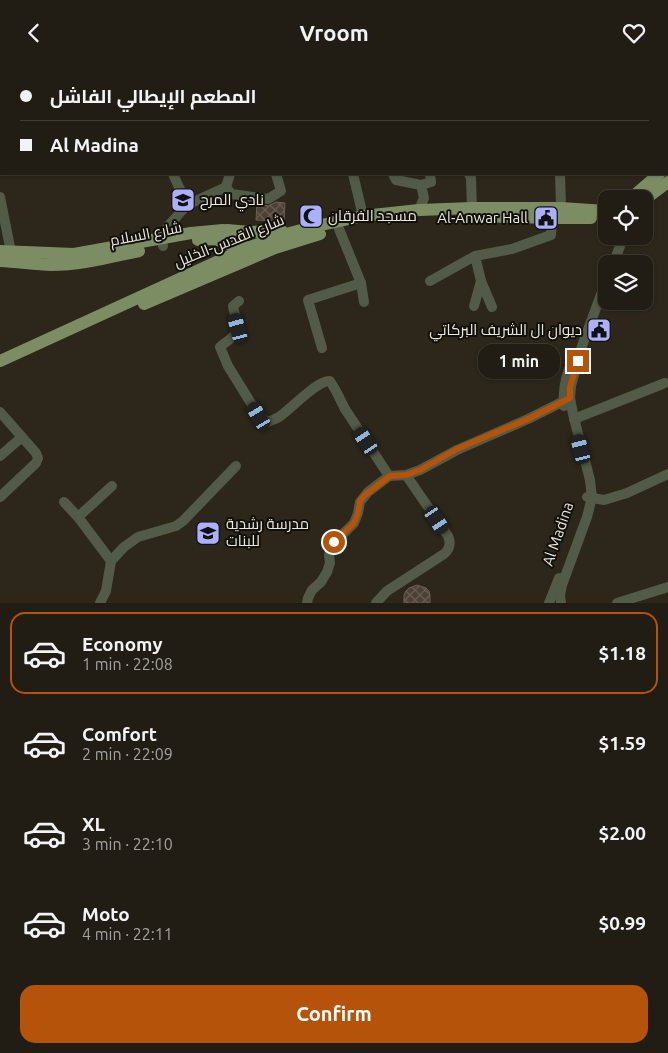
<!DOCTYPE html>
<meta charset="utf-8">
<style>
:root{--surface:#211d14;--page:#29261d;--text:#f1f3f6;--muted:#a2a2a0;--line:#3e3b34;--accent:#b45309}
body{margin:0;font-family:Ubuntu,Cairo,sans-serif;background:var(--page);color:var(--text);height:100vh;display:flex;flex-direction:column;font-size:19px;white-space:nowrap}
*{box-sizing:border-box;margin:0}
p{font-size:16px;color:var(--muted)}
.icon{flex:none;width:28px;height:28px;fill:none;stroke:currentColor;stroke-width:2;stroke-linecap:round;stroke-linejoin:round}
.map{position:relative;height:538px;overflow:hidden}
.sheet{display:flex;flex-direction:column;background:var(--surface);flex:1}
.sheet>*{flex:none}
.guide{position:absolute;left:0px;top:0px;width:669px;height:110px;box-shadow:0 1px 4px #0004,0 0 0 1px var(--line);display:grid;align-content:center;height:110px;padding:0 20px;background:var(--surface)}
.buttons{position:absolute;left:598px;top:125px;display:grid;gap:10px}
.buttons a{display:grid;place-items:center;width:55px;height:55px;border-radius:10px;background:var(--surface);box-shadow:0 1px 4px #0004,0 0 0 1px var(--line);font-size:25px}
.end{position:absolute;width:22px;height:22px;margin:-11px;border:6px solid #b45309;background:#fff;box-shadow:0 0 0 2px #fff}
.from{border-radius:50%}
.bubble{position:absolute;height:35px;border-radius:15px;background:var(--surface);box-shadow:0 1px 4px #0004,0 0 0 1px var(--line);font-size:16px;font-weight:700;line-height:35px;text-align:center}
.car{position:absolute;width:15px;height:30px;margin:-15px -8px;border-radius:6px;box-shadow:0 0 4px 1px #0007;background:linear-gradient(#222 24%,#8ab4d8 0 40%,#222 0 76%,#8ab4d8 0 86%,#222 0)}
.guide b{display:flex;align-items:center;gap:18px;height:48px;font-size:19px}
.guide b+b{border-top:1px solid var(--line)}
.guide i{width:12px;height:12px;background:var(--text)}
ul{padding:9px 0 0;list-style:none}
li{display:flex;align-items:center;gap:15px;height:82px;margin:0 10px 8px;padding:0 10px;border:2px solid transparent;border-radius:15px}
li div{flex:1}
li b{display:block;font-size:19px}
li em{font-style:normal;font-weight:700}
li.active{border-color:var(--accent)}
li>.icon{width:45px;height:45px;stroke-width:1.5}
.action{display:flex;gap:10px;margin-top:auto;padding:10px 20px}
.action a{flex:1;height:58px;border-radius:15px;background:var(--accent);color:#fff;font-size:20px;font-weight:700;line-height:58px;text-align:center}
header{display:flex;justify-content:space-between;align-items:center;height:65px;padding:0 20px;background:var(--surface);font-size:22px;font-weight:700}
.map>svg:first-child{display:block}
</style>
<header><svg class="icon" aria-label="back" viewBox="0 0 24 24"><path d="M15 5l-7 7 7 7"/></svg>Vroom<svg class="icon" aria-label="heart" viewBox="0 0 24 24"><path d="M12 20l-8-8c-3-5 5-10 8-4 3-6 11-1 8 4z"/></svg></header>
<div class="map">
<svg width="668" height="538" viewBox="0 0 668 538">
<defs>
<pattern id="building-cross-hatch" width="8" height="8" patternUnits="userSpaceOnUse" patternTransform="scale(1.25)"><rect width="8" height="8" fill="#4d4036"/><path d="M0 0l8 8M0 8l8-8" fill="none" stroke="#675c53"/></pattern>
</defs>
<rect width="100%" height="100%" fill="#2c271a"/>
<!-- building -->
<g fill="url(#building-cross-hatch)" stroke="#6d5f55">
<polygon points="276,137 285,138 284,156 256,155 257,139 268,141"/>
<polygon points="417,520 426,523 429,526 430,530 430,538 404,538 404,530 406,526 409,523"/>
</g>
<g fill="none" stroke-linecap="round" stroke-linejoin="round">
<!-- minor -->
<g stroke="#525b47" stroke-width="10">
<polyline points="145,0 145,1"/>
<polyline points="212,0 213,1"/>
<polyline points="313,0 314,1"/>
<polyline points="505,0 506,1"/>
<polyline points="88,1 88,0"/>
<polyline points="173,109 187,140"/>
<polyline points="353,109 363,151"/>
<polyline points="393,109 396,115 421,120 424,133 419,145"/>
<polyline points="469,109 471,113 472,143"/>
<polyline points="560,109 561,143"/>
<polyline points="421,120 431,117 430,109"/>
<polyline points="226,122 231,129 268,134 281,126 276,109"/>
<polyline points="0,132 11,187"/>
<polyline points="163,181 161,174 168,161 187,140 226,122 230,109"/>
<polyline points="475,191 512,184 551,170 552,153"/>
<polyline points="613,199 624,171"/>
<polyline points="430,216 475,191 481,216 492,242"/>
<polyline points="361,218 364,237"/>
<path d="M239,236L233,241C234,248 240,263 235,269C232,274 224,278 220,282L228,301L259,351L268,357C272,355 276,354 279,352C291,344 317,315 330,316L336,326L345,344L389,411"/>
<polyline points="474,241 481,216"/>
<polyline points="322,283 308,235 361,218 339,164"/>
<path d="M564,341C563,327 564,317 569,304"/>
<polyline points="0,347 36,388 38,393 36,398 0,432"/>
<polyline points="574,354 665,318"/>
<polyline points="0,391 22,372"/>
<polyline points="587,432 604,435 627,428 668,409"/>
<polyline points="64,437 78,452 111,496"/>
<polyline points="78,452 112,421"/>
<polyline points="100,538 106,526 111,496 124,482 138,472 176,461 183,456 236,401"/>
<polyline points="307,538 308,533 312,525 321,517 327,507 330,498 329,490 333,479 354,458 358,448 360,437 368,427 389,411 406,410 420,405 457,385 528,354 570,333"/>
<path d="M376,538L387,526L444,489C450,484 451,478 448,471L406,410"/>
<polyline points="549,538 559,513"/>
<polyline points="561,538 560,530 562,520 587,452 592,432 590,415 573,349 570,333 571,321 582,281 606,216"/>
<polyline points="617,538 668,522"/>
</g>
<!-- major -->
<g stroke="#7c8d64" stroke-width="12">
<polyline points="601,0 601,1"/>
<polyline points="610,0 611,1"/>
<polyline points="630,134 659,109"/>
<polyline points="644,135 668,117"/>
<polyline points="476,151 552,153 591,153"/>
<polyline points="227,165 250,167 282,166"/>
<polyline points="198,175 213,174 223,176 245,188"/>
<polyline points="0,186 74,189 191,168 223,165 231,169 251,188"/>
<path d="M0,196C17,197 34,199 51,200C81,200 110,192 139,186"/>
<polyline points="144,239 275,183 320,169"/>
<polyline points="0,296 247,183 290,168 312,162 363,151 419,145 472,143 561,143 606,146"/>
</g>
</g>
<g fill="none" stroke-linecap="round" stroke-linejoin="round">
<!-- route -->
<polyline stroke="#b45309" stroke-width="6" points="334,477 354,458 358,448 360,436 365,430 390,411 406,410 420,405 457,384 528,354 570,333 570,322 578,296"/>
</g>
<!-- icons -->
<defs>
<g id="school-square" transform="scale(1.25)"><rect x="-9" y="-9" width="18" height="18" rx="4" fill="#aab0fb" stroke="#12100a"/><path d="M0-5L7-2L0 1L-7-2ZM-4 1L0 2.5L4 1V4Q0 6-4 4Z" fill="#111"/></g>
<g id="mosque-square" transform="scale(1.25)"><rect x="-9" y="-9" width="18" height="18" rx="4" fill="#aab0fb" stroke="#12100a"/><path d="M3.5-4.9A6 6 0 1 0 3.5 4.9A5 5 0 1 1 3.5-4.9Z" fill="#111"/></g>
<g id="civic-square" transform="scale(1.25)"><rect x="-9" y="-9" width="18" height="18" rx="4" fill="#aab0fb" stroke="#12100a"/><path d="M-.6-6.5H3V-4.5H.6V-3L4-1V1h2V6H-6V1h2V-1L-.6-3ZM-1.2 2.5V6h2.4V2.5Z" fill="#111"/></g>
</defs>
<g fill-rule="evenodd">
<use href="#school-square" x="183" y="135"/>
<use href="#mosque-square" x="311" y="151"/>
<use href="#civic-square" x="546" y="153"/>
<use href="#civic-square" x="599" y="265"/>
<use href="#school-square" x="208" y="468"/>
</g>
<g text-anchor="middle" stroke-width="4" stroke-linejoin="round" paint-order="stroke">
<!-- poi labels -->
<g font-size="15" fill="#ebe8df" stroke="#12100a" text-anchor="start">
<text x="200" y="140">نادي المرح</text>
<text x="328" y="156">مسجد الفرقان</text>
<text x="528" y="158" text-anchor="end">Al-Anwar Hall</text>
<text x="582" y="270" text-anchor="end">ديوان ال الشريف البركاتي</text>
<text x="226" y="464">مدرسة رشدية<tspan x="226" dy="17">للبنات</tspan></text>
</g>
<!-- street labels -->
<g font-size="15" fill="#ebe8df" stroke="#12100a">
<text transform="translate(146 169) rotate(-11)" y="5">شارع السلام</text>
<text transform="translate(229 176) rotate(-22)" y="5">شارع القدس-الخليل</text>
<text transform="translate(558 469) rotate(-71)" y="5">Al Madina</text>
</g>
</g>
</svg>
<div class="buttons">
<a><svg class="icon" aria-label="locate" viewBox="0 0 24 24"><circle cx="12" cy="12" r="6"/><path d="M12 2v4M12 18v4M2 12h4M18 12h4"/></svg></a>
<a><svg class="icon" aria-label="layers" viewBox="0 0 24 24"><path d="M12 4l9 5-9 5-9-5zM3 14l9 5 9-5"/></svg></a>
</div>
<i class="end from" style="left:334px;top:477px"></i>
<i class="end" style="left:578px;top:296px"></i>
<div class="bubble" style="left:478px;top:279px;width:82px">1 min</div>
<i class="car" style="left:238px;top:263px;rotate:345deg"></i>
<i class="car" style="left:259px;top:351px;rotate:329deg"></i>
<i class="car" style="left:366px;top:376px;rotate:326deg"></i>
<i class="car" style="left:581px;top:384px;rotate:346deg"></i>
<i class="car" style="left:437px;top:455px;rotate:146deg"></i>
<div class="guide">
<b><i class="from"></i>المطعم الإيطالي الفاشل</b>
<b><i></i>Al Madina</b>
</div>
</div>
<section class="sheet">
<ul>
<li class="active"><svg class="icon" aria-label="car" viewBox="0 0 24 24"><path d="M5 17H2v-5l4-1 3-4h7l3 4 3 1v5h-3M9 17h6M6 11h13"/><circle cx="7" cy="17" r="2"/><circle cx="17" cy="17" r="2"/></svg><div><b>Economy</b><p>1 min · 22:08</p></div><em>$1.18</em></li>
<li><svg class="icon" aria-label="car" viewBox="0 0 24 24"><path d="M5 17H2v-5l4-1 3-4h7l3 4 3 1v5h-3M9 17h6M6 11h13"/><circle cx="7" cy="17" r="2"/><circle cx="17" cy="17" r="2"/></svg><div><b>Comfort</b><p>2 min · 22:09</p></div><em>$1.59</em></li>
<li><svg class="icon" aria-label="car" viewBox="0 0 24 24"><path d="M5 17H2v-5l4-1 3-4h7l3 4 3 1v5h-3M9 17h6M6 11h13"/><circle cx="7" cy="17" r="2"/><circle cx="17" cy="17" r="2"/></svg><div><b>XL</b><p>3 min · 22:10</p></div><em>$2.00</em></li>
<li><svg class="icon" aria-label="car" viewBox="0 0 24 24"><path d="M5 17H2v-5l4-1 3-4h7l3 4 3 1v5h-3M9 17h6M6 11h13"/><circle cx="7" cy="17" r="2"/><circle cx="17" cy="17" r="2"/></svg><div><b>Moto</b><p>4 min · 22:11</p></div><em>$0.99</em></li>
</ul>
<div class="action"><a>Confirm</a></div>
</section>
